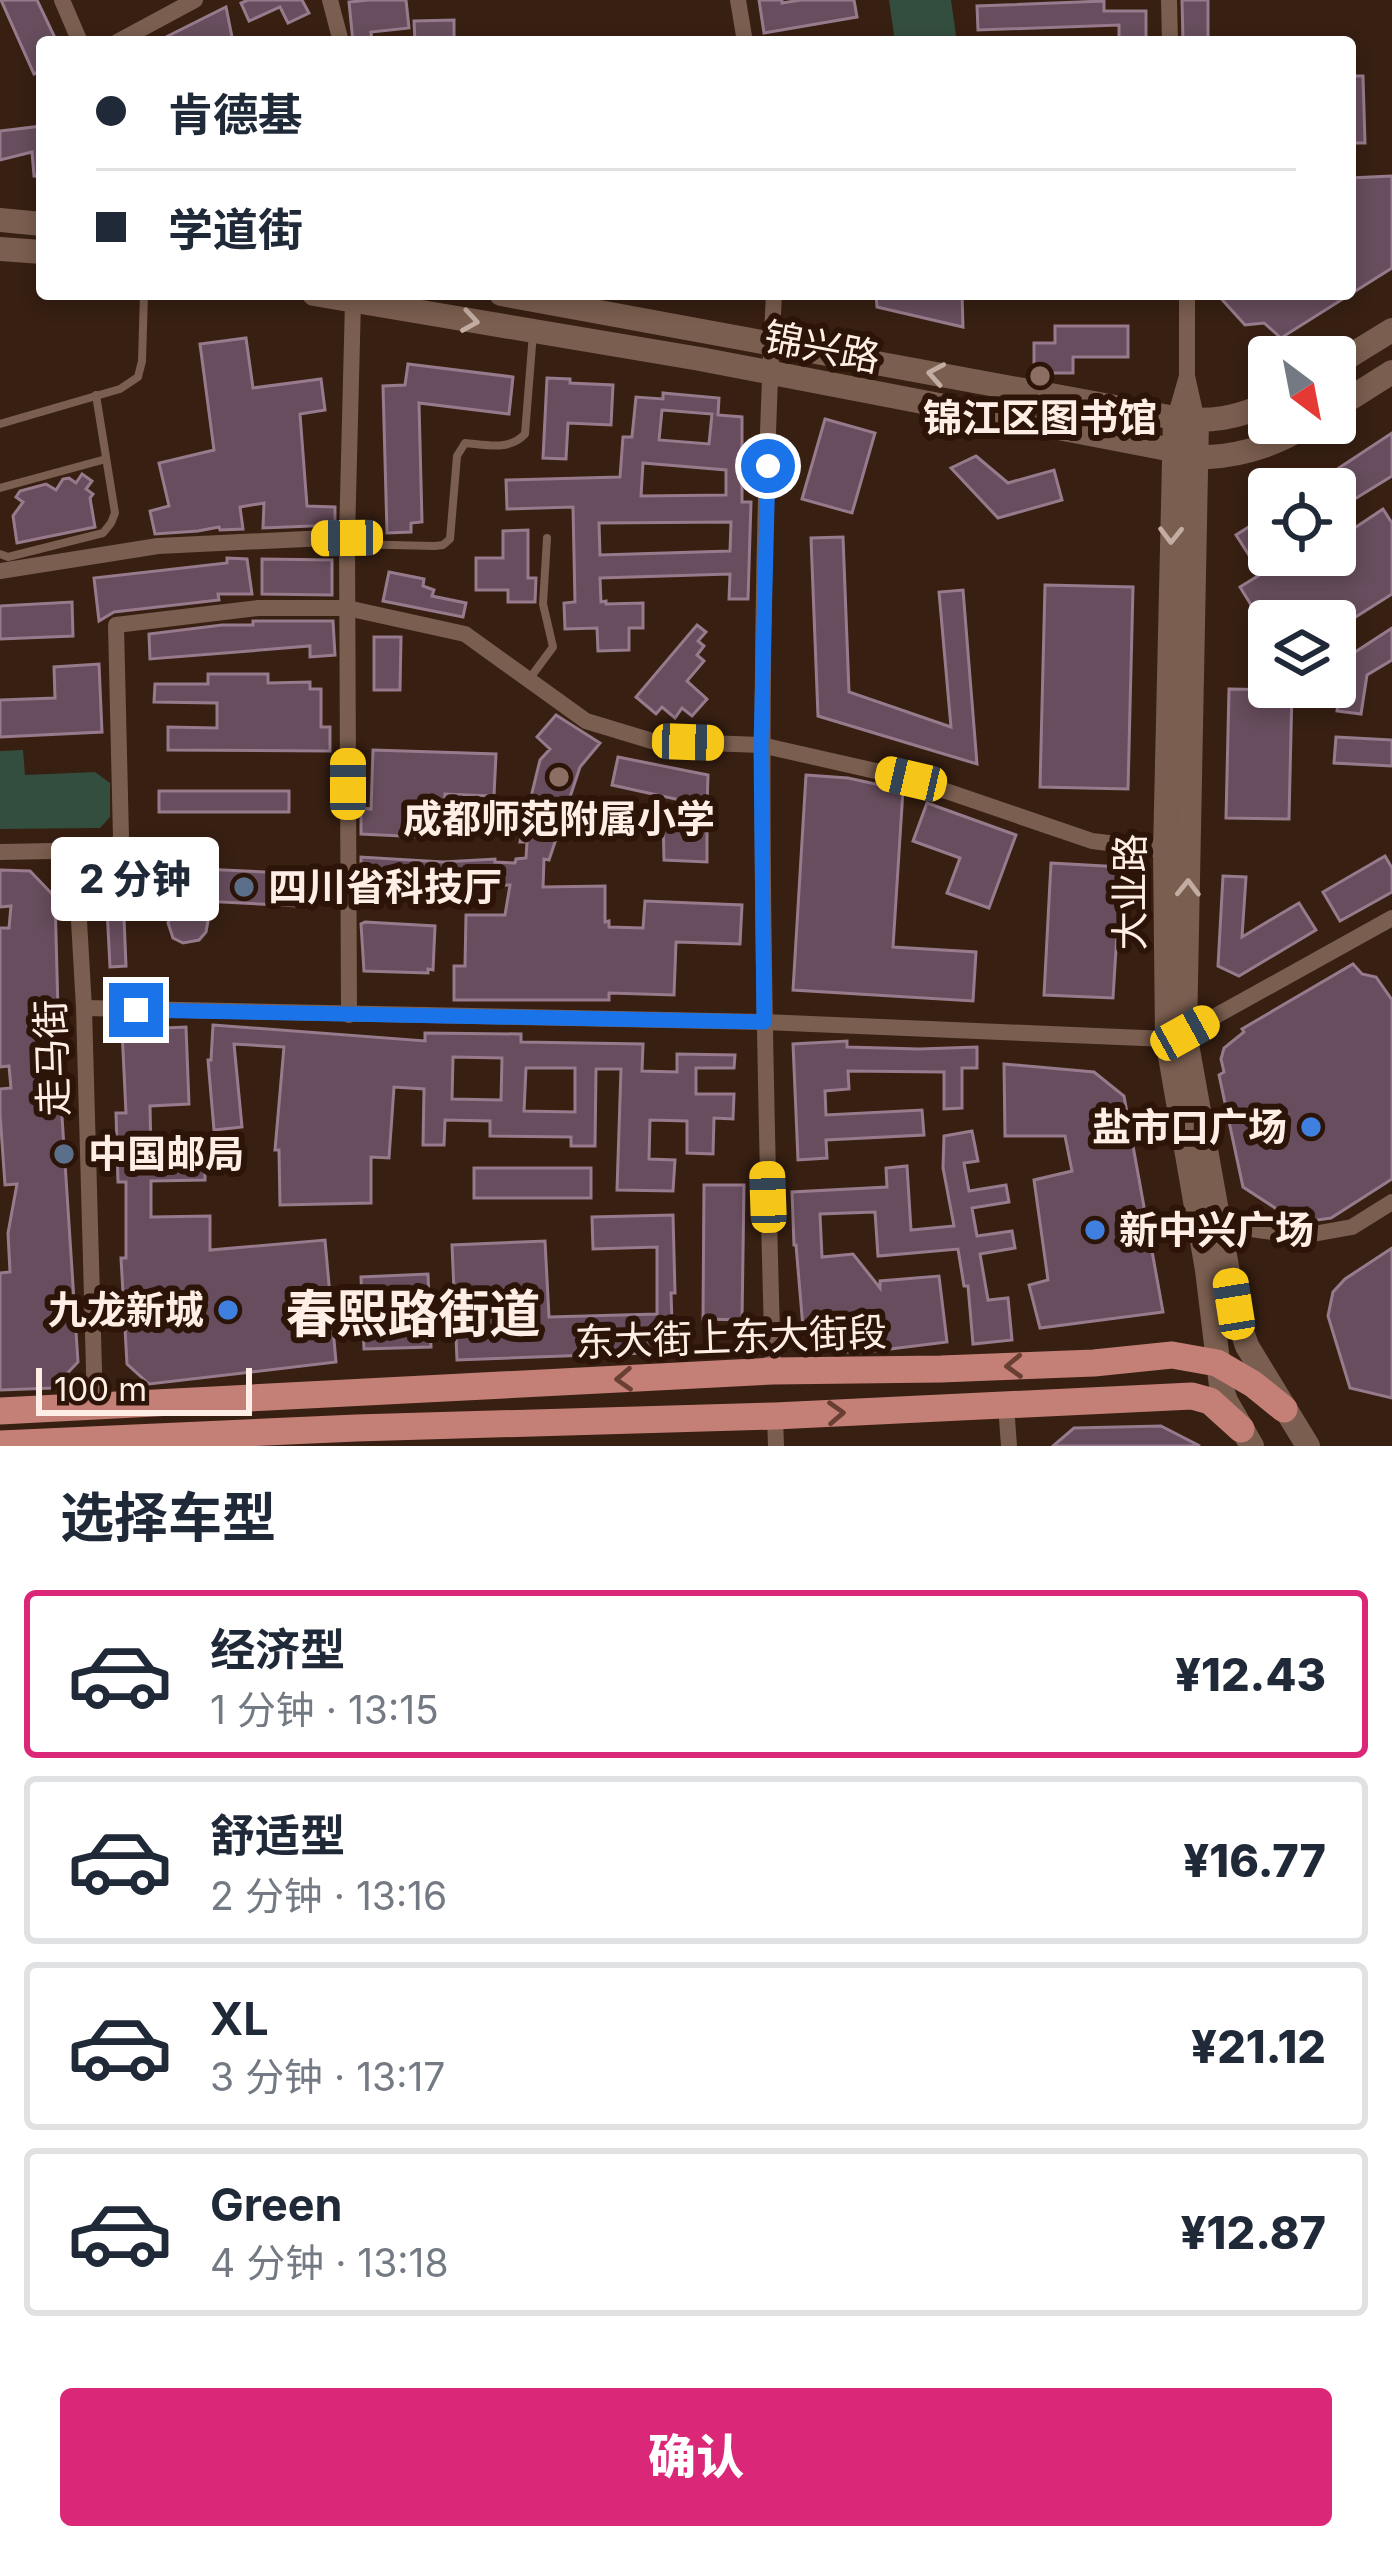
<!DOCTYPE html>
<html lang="zh">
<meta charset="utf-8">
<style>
:root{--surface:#fff;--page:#f2f2f3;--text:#1f2937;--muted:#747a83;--line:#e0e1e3;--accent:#db2777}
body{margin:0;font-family:Inter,"Noto Sans SC",sans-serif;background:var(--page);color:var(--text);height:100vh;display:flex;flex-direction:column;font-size:45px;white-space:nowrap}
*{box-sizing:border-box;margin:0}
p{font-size:39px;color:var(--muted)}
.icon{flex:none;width:66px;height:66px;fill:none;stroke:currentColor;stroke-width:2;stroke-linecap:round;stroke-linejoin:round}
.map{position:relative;height:1446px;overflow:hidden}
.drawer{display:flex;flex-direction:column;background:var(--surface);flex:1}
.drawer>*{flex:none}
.hud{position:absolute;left:36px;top:36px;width:1320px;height:264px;border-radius:12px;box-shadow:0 6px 18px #0003;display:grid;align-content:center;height:264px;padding:0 60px;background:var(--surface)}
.needle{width:78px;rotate:148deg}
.buttons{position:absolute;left:1248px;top:336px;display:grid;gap:24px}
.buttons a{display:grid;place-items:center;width:108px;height:108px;border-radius:12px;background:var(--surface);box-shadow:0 6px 18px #0003;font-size:60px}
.scale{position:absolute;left:36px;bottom:30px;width:216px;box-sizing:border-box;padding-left:12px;border:6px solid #ffeee5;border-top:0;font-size:33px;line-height:42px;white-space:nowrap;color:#ffeee5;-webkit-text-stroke:9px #2c1508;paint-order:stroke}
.end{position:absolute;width:54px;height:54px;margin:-27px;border:15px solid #1a73e8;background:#fff;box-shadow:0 0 0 6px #fff}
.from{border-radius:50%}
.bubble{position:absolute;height:84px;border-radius:12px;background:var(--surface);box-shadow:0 6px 18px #0003;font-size:39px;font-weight:800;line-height:84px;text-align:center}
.car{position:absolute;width:36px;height:72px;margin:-36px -18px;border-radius:15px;box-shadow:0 0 9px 3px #0007;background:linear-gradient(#f5c518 24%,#345 0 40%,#f5c518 0 76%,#345 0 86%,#f5c518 0)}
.hud b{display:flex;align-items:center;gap:42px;height:114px;font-size:45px}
.hud b+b{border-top:3px solid var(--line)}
.hud i{width:30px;height:30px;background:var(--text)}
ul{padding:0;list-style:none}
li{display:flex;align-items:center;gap:36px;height:168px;margin:0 24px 18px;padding:0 36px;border:6px solid var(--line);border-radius:12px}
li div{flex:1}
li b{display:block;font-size:45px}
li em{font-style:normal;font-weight:800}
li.selected{border-color:var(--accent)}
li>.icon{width:108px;height:108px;stroke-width:1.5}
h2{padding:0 60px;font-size:54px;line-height:144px}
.action{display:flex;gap:24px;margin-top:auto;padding:24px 60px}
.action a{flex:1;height:138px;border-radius:12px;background:var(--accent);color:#fff;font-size:48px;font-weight:800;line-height:138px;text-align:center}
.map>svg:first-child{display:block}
</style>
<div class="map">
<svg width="1392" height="1446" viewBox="0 0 1392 1446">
<rect width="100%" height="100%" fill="#371f12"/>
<!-- green -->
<g fill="#334d3e">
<polygon points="889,0 951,0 957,42 895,42"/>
<polygon points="23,750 25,775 95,772 110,783 110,817 100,828 0,829 0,751"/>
</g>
<!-- building -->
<g fill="#674d5d" stroke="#977b8c" stroke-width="3" fill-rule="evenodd">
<polygon points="1,0 37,0 57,42 42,42 42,69 34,74"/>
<polygon points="248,0 302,0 309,13 288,23 280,7 249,21 241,3"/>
<polygon points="369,0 406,0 409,28 371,32 372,42 353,42 349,2"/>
<polygon points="759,0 782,0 782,3 801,0 854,0 857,17 764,33"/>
<polygon points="1182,0 1208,0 1208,42 1183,42"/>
<polygon points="1104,1 1104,11 1146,11 1146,42 1119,42 1119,25 978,30 977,6"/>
<polygon points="226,7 233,42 156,42"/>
<polygon points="454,20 454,42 415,42 414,21"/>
<polygon points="1350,76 1363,76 1365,143 1350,143"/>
<polygon points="42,126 42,176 34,176 32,152 0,160 0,131"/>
<polygon points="1392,176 1392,268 1281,338 1264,323 1245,325 1217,294 1350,294 1350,178"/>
<polygon points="876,294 962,294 963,327 877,307"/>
<polygon points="1055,326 1128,326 1128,357 1073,357 1073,373 1034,373 1034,343 1055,343"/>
<polygon points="246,338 253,388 321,379 325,410 300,414 307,506 335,507 335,525 263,528 264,503 240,507 243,529 220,530 219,527 198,531 155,534 150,511 169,506 159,463 214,450 200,344"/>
<polygon points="408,364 513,377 509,414 419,403 422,522 411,523 411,532 387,533 383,386 405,385"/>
<polygon points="547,378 570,379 570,383 613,385 611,425 568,423 566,459 543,458"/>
<path d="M663,393L719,398L718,415L742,417V502H751L748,599H729L730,574L600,578L601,602L606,601V604L643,603V628H629V650L598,651L597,628L565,629L564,603L575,602L573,507L507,509L506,480L620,477L623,437H632L636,397L663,399ZM662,410L712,414L709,444L659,440ZM643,463L726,470V495L641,496ZM731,522L730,551L600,555L599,523Z"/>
<polygon points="825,419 875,433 852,513 802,499"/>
<polygon points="1392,433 1392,476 1345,505 1335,489 1307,489"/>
<polygon points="976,456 1008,483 1054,470 1062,500 998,518 951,468"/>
<polygon points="82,474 92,481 86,489 93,494 90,498 95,527 17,543 13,516 23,502 16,497 20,491 46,484 56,490 63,479 69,478 76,483"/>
<polygon points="1383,509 1392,523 1392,594 1335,630 1335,621 1261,621 1240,587 1261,574 1236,535 1269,514 1269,569 1292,555 1335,555 1335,541"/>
<polygon points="528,530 528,578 536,578 535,602 508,602 508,590 476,590 476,558 503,558 503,531"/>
<polygon points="843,537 849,692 951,727 939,592 963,590 977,764 818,716 811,538"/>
<polygon points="227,558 247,559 252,594 218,594 219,600 114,612 99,621 94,578 227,563"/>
<polygon points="262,559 332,560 332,595 262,594"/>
<polygon points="389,572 424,579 423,586 434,590 432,596 466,603 463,617 383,601"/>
<polygon points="1045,585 1133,587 1128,789 1040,787"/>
<polygon points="72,602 73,636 0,639 0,606"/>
<polygon points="253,621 333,621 335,655 310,657 310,646 150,659 149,634 222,625 253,625"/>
<polygon points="697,625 706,632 698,641 704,646 697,655 704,661 687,681 707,699 692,716 682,708 675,718 662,707 656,714 636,697"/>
<polygon points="1392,628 1392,660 1367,675 1361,714 1337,711 1346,658"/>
<polygon points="374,637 401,637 400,690 374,690"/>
<polygon points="99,664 102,732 0,737 0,700 55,698 54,667"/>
<polygon points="208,674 268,674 268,683 310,682 310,689 321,689 321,727 330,727 330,751 168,750 168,727 217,728 217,703 154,702 155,684 208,684"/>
<polygon points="1229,689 1292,690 1289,819 1226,818"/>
<polygon points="556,715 600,743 580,767 549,860 544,859 543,887 605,886 605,922 609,921 609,927 643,928 645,901 742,905 740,944 676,942 674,995 609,993 609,1000 454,1000 454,966 465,966 466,915 505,915 510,885 444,887 361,882 361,857 443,862 495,859 495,862 515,863 516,859 526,858 527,842 520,842 540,760 550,749 537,737"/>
<polygon points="1336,737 1392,740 1392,766 1334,763"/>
<polygon points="373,750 496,754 494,796 445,794 443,838 361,834 361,808 371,809"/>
<polygon points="618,757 708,775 707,806 612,785"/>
<polygon points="806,775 848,778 903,790 893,947 976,952 973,1001 793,990"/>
<rect x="159" y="791" width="130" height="21"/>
<polygon points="927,803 1016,835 989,908 947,893 960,858 913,841"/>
<polygon points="663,817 707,817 707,862 664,860"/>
<polygon points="1385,856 1392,868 1392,892 1340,921 1323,892"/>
<polygon points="1051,863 1121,867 1113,998 1044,995"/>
<polygon points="181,868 310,874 309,902 299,901 298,906 202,901 208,921 206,932 199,940 183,943 173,938 168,923 171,913 178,906"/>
<polygon points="122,869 126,966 110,967 105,870"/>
<polygon points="0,870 30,871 55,897 60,1086 78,1362 53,1388 0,1390 0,1273 10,1272 8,1233 17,1184 5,1185 0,1114 0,1089 11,1088 9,1066 0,1067 0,928 9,928 11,906 0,907"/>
<polygon points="1223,876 1246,877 1242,937 1299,903 1316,930 1239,976 1218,966"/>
<polygon points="365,922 435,926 433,970 428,969 428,973 364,971 361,924"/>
<polygon points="1353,964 1362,974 1376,977 1392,1000 1392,1179 1331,1218 1303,1222 1289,1217 1243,1187 1219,1075 1224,1072 1221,1059 1224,1048 1244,1032 1242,1029"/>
<path d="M213,1025L425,1041V1033L521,1034V1042L643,1044L642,1071L677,1072V1054L735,1055L734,1068H696V1094H734L733,1119L714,1118L713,1154L687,1153V1121L650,1120L649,1159L675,1160L673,1191L617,1190L621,1069H596L595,1146H571V1137L490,1136V1121L445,1120L444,1145H423L424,1089L394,1087L389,1158L371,1157V1203L280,1205L279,1150H275L284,1047L234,1044L242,1127L214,1130L208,1060H211ZM453,1057L502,1058L501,1100L452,1099ZM526,1068H575V1112L524,1111Z"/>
<polygon points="186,1027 189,1104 150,1106 151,1155 205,1153 205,1180 151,1181 151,1217 210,1216 210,1250 325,1240 336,1362 149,1384 127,1364 121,1258 126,1258 126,1182 118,1182 116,1113 126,1113 122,1030"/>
<polygon points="847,1041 847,1047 919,1049 977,1047 977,1068 962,1068 962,1108 944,1109 944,1072 848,1071 849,1089 825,1091 826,1115 922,1110 924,1135 826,1140 827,1158 798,1160 793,1044"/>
<polygon points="1004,1064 1094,1072 1124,1096 1163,1312 1040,1328 1029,1285 1048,1280 1034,1180 1072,1171 1065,1136 1005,1136"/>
<polygon points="972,1131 978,1161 964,1163 969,1191 1006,1185 1009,1202 972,1208 977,1236 1012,1231 1015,1248 980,1254 988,1300 1008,1298 1012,1340 973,1344 968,1286 964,1286 958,1249 878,1256 875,1212 820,1214 822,1257 853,1254 880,1288 880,1281 939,1276 947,1342 866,1352 832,1352 803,1328 796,1245 794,1245 792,1192 887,1187 886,1168 907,1166 911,1230 954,1226 943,1168 944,1136"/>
<rect x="474" y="1168" width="117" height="30"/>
<polygon points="704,1185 744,1185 742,1320 703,1319"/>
<polygon points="673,1215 675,1293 671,1293 673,1352 457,1360 452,1245 545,1241 549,1317 657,1314 657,1247 593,1249 592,1217"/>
<polygon points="1392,1248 1392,1398 1350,1388 1328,1316 1333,1292 1345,1279"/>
<polygon points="428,1274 431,1347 364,1349 361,1277"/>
<polygon points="1161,1426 1200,1446 1053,1446 1074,1428"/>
</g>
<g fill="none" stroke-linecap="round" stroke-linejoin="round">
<!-- lane -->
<g stroke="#7a5e4f" stroke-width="8">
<polyline points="0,424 120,389 138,377 142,361 144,294"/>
<polyline points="0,488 106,459"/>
<path d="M347,544L435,546L443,545L450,539L457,456L465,443C487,445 509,451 525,434L533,333"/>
<polyline points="0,554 8,557 103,533 111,523 115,513 96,395"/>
<polyline points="530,678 553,647 543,604 547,538"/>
</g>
<!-- street -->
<g stroke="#7a5e4f" stroke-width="16">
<polyline points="62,0 80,42"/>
<polyline points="330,0 341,42"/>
<polyline points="738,0 745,42"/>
<polyline points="1169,0 1170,42"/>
<polyline points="117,42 195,0"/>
<polyline points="1187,294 1187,376"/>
<polyline points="1175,418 1187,376 1197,421"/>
<polyline points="0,571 158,546 347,537"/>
<polyline points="75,851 84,1008 95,1406"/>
<polyline points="0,852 104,850 117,845 121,838 116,625 258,608 347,608 465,634 586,721 652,741 761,745 911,779 1092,841 1165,850"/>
<polyline points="84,1008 764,1022 1167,1039 1185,1033 1392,918"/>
<polyline points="349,1015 347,537 353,301"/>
<polyline points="1220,1225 1302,1236 1352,1227 1392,1202"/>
<path d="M773,1371C763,1012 755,653 774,294"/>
<polyline points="1006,1405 1009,1446"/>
<polyline points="775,1416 776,1446"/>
</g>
<!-- secondary -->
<g stroke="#7a5e4f" stroke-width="24">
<polyline points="0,220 42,224"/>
<polyline points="0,249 42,252"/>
<path d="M314,294L700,359L1209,457C1247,455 1278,443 1311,423"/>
<path d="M501,294L1175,418C1209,423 1238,418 1269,403"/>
<polyline points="1335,365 1392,330"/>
<polyline points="1335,408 1392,372"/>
<polyline points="1175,418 1165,850 1167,1039 1207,1270 1221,1386 1226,1401 1252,1446"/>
<polyline points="1197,421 1185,1033 1235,1311 1247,1346 1308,1446"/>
</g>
<!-- primary -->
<g stroke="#c47f77" stroke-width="27">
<polyline points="0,1411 773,1371 941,1369 1094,1363 1172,1355 1217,1363 1253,1384 1284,1409"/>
<polyline points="0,1444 356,1428 775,1416 1192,1396 1210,1401 1241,1429"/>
</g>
</g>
<!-- one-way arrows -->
<defs><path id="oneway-chevron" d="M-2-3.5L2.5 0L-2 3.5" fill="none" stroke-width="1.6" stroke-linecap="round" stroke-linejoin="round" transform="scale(3)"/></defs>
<g stroke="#c3ada2">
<use href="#oneway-chevron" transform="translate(470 321) rotate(9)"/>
<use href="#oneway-chevron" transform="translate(936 374) rotate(-170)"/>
<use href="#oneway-chevron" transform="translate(1171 535) rotate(91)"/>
<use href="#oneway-chevron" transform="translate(1188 888) rotate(-89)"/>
</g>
<g stroke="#693f34">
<use href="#oneway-chevron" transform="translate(1014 1366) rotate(178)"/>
<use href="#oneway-chevron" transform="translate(624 1379) rotate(177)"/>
<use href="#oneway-chevron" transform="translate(836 1413) rotate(-3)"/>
</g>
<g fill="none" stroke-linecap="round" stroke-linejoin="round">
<!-- route -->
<polyline stroke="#1a73e8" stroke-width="15" points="136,1010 764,1022 761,745 768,466"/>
</g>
<!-- markers -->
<g fill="#8d6e63" stroke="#2c1508" stroke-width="4.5">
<circle cx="1040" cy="376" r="12"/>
<circle cx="559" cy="777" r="12"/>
</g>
<g fill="#5c6f8a" stroke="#2c1508" stroke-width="4.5">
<circle cx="244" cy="887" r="12"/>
<circle cx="64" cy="1154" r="12"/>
</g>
<g fill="#3f7fe0" stroke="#2c1508" stroke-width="4.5">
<circle cx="1311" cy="1127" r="12"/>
<circle cx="1095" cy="1230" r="12"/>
<circle cx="228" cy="1310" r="12"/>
</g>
<g text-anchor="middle" stroke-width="12" stroke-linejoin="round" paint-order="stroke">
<!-- street labels -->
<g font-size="39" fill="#ffeee5" stroke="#2c1508">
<text transform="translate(822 347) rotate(11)" y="14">锦兴路</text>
<text transform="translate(1130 892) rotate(-90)" y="14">大业路</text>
<text transform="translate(52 1058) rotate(-92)" y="14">走马街</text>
<text transform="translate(731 1337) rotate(-2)" y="14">东大街上东大街段</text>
</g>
<!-- poi labels -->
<g font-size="39" font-weight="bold" fill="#ffeee5" stroke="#2c1508" text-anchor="start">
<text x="1040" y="432" text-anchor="middle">锦江区图书馆</text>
<text x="559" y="833" text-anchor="middle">成都师范附属小学</text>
<text x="268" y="901">四川省科技厅</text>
<text x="1287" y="1141" text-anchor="end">盐市口广场</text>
<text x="88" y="1168">中国邮局</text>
<text x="1119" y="1244">新中兴广场</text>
<text x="204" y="1324" text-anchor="end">九龙新城</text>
</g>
<!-- district labels -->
<g font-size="51" font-weight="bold" fill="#ffeee5" stroke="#2c1508">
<text x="413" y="1332">春熙路街道</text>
</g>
</g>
</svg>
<div class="buttons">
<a><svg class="needle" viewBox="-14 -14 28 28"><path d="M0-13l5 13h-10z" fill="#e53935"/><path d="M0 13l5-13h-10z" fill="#747a83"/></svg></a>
<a><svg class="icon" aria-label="locate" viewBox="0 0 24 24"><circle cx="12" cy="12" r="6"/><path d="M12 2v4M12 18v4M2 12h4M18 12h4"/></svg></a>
<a><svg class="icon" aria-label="layers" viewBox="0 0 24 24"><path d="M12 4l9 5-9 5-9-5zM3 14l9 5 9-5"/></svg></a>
</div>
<div class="scale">100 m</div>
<i class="end from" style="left:768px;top:466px"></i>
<i class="end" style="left:136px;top:1010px"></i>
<div class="bubble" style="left:51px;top:837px;width:168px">2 分钟</div>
<i class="car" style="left:347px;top:538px;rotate:269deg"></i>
<i class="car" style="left:688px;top:742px;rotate:92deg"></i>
<i class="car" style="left:911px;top:779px;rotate:283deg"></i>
<i class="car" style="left:348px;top:784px;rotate:0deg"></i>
<i class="car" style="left:1185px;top:1033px;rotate:61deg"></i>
<i class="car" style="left:768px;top:1197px;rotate:358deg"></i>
<i class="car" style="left:1234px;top:1304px;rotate:351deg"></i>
<div class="hud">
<b><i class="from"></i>肯德基</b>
<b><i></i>学道街</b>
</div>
</div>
<section class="drawer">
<h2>选择车型</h2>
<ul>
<li class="selected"><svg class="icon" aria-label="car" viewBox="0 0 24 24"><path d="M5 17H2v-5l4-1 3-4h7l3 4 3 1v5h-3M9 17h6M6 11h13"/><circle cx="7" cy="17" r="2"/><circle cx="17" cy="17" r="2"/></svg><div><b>经济型</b><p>1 分钟 · 13:15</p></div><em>¥12.43</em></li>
<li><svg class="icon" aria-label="car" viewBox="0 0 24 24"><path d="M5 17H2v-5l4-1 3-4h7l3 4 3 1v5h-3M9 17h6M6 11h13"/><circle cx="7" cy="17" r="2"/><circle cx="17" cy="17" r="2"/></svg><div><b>舒适型</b><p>2 分钟 · 13:16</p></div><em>¥16.77</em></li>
<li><svg class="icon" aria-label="car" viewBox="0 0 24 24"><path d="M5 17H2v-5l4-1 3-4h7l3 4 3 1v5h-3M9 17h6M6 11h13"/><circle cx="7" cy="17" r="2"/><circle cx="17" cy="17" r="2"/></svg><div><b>XL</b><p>3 分钟 · 13:17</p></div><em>¥21.12</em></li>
<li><svg class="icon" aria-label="car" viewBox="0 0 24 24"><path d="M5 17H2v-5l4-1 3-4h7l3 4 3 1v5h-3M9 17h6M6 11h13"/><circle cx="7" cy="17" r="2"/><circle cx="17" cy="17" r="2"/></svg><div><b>Green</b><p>4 分钟 · 13:18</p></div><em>¥12.87</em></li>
</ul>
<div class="action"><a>确认</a></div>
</section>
